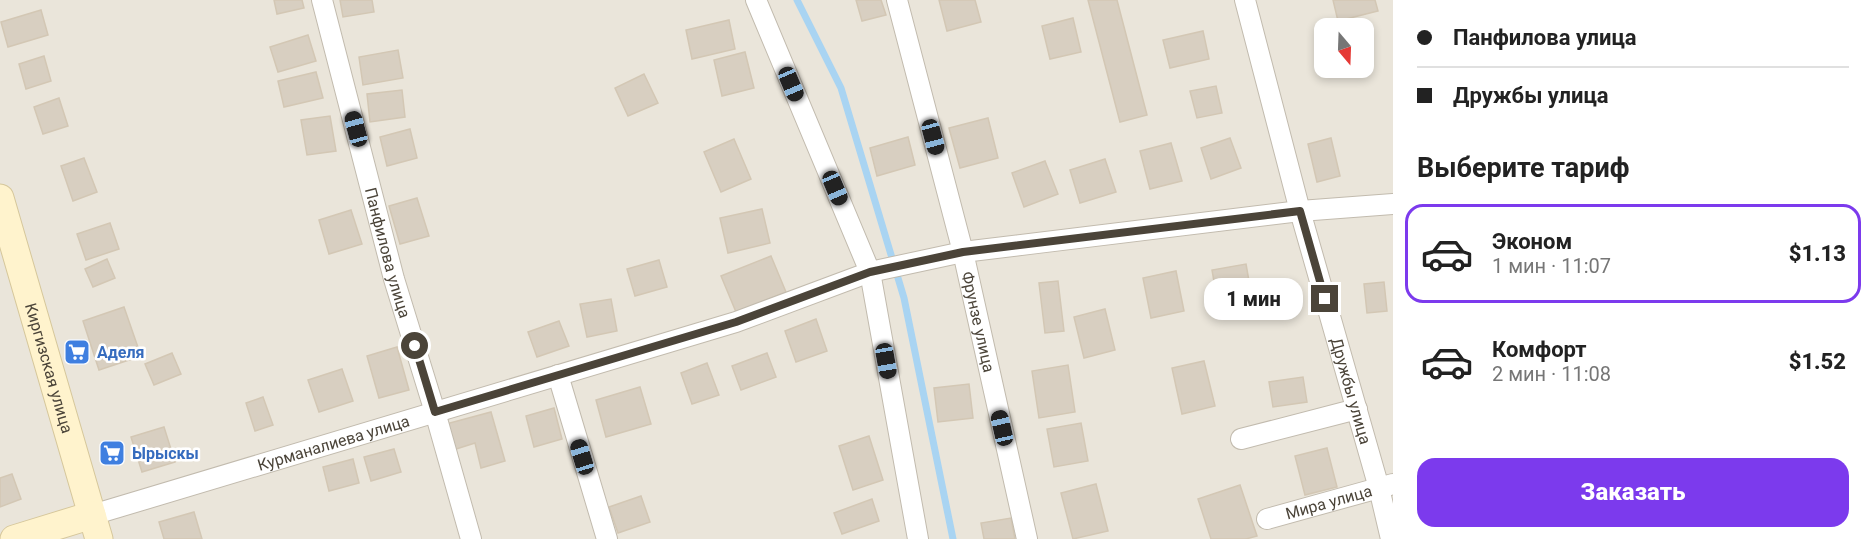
<!DOCTYPE html>
<html lang="ru">
<meta charset="utf-8">
<style>
:root{--surface:#fff;--page:#f6f6f6;--text:#222;--muted:#767676;--line:#e0e0e0;--accent:#7c3aed}
body{margin:0;font-family:Roboto,sans-serif;background:var(--page);color:var(--text);height:100vh;display:flex;flex-direction:column;font-size:22px;white-space:nowrap}
*{box-sizing:border-box;margin:0}
p{font-size:20px;color:var(--muted)}
.icon{flex:none;width:33px;height:33px;fill:none;stroke:currentColor;stroke-width:2;stroke-linecap:round;stroke-linejoin:round}
.map{position:relative;flex:1;overflow:hidden}
.panel{display:flex;flex-direction:column;background:var(--surface);width:480px}
.panel>*{flex:none}
.hud{display:grid;align-content:center;height:132px;padding:0 24px;background:var(--surface)}
.needle{width:39px;rotate:161deg}
.buttons{position:absolute;left:1314px;top:18px;display:grid;gap:12px}
.buttons a{display:grid;place-items:center;width:60px;height:60px;border-radius:12px;background:var(--surface);box-shadow:0 3px 9px #0003;font-size:30px}
.end{position:absolute;width:27px;height:27px;margin:-14px;border:8px solid #4b4439;background:#fff;box-shadow:0 0 0 3px #fff}
.from{border-radius:50%}
.bubble{position:absolute;height:42px;border-radius:18px;background:var(--surface);box-shadow:0 3px 9px #0003;font-size:20px;font-weight:800;line-height:42px;text-align:center}
.car{position:absolute;width:18px;height:36px;margin:-18px -9px;border-radius:8px;box-shadow:0 0 4px 2px #0007;background:linear-gradient(#222 24%,#8ab4d8 0 40%,#222 0 76%,#8ab4d8 0 86%,#222 0)}
.hud b{display:flex;align-items:center;gap:21px;height:57px;font-size:22px}
.hud b+b{border-top:2px solid var(--line)}
.hud i{width:15px;height:15px;background:var(--text)}
ul{padding:0;list-style:none}
li{display:flex;align-items:center;gap:18px;height:99px;margin:0 12px 9px;padding:0 12px;border:3px solid transparent;border-radius:18px}
li div{flex:1}
li b{display:block;font-size:22px}
li em{font-style:normal;font-weight:800}
li.active{border-color:var(--accent)}
li>.icon{width:54px;height:54px;stroke-width:1.5}
h2{padding:0 24px;font-size:27px;line-height:72px}
.action{display:flex;gap:12px;margin-top:auto;padding:12px 24px}
.action a{flex:1;height:69px;border-radius:18px;background:var(--accent);color:#fff;font-size:24px;font-weight:800;line-height:69px;text-align:center}
main{display:flex;flex:1;min-height:0}
.map>svg:first-child{display:block}
</style>
<main>
<div class="map">
<svg width="1393" height="539" viewBox="0 0 1393 539">
<rect width="100%" height="100%" fill="#f6f3ec"/>
<!-- residential -->
<path fill="#eae5da" fill-rule="evenodd" d="M0,0H1393V539H0ZM1324,28H1364V68H1324Z"/>
<g fill="none" stroke-linecap="round" stroke-linejoin="round">
<!-- stream -->
<polyline stroke="#a9d4f2" stroke-width="7" points="797,0 841,88 904,298 953,539"/>
</g>
<!-- building -->
<g fill="#d8cfc1" stroke="#d3c7b4" stroke-width="1.5">
<polygon points="274,0 302,0 304,8 277,14"/>
<polygon points="340,0 372,0 374,12 343,17"/>
<polygon points="856,0 881,0 886,15 862,21"/>
<polygon points="939,0 975,0 981,22 947,31"/>
<polygon points="1088,0 1117,0 1147,115 1120,122"/>
<polygon points="1333,0 1375,0 1378,11 1338,21"/>
<polygon points="41,10 48,35 8,47 1,22"/>
<polygon points="1073,18 1081,52 1050,59 1042,26"/>
<polygon points="729,20 735,49 692,59 686,30"/>
<polygon points="1203,31 1209,59 1170,68 1163,40"/>
<polygon points="308,35 316,61 278,72 270,47"/>
<polygon points="398,50 403,78 363,85 359,57"/>
<polygon points="745,52 754,88 722,96 714,60"/>
<polygon points="44,56 51,81 26,89 19,64"/>
<polygon points="316,72 323,98 284,107 278,81"/>
<polygon points="644,74 658,103 628,116 615,88"/>
<polygon points="1216,86 1222,113 1197,118 1190,91"/>
<polygon points="402,90 405,117 370,122 367,94"/>
<polygon points="59,98 68,126 43,134 34,107"/>
<polygon points="330,116 336,151 307,155 301,120"/>
<polygon points="988,118 998,158 960,168 949,128"/>
<polygon points="410,129 417,158 387,166 380,137"/>
<polygon points="908,137 915,165 877,176 870,148"/>
<polygon points="1230,138 1241,168 1211,179 1201,148"/>
<polygon points="1331,138 1340,176 1317,182 1308,144"/>
<polygon points="734,139 751,179 721,192 704,152"/>
<polygon points="1171,143 1182,181 1150,189 1140,151"/>
<polygon points="84,158 97,192 73,201 61,166"/>
<polygon points="1105,159 1116,192 1080,203 1070,170"/>
<polygon points="1045,161 1058,194 1024,207 1012,173"/>
<polygon points="417,198 429,236 400,244 389,206"/>
<polygon points="762,209 770,243 728,253 720,218"/>
<polygon points="351,210 362,244 329,254 319,220"/>
<polygon points="110,223 119,249 86,260 77,234"/>
<polygon points="771,256 786,292 736,312 721,276"/>
<polygon points="107,259 115,278 93,287 85,269"/>
<polygon points="659,260 667,287 635,296 627,269"/>
<polygon points="1246,264 1253,304 1219,310 1212,270"/>
<polygon points="1176,271 1184,311 1151,318 1143,278"/>
<polygon points="1058,281 1064,331 1045,333 1039,283"/>
<polygon points="1384,282 1387,311 1367,313 1364,284"/>
<polygon points="611,299 617,331 587,337 580,304"/>
<polygon points="124,307 141,356 99,370 83,321"/>
<polygon points="1105,309 1115,350 1084,358 1074,317"/>
<polygon points="816,319 827,351 796,362 785,331"/>
<polygon points="559,321 569,346 537,357 528,332"/>
<polygon points="397,347 409,390 379,398 367,356"/>
<polygon points="172,353 181,374 154,385 145,364"/>
<polygon points="767,353 776,377 741,390 732,366"/>
<polygon points="1204,361 1215,406 1182,414 1172,368"/>
<polygon points="707,363 719,395 692,404 681,373"/>
<polygon points="1068,365 1075,412 1039,418 1032,371"/>
<polygon points="342,369 353,401 319,412 308,380"/>
<polygon points="1303,377 1307,402 1273,407 1269,382"/>
<polygon points="969,384 973,418 938,422 934,388"/>
<polygon points="640,387 651,424 606,437 596,400"/>
<polygon points="263,397 273,425 255,431 246,403"/>
<polygon points="554,408 562,439 534,447 526,416"/>
<polygon points="491,412 505,461 481,468 475,443 453,450 446,424"/>
<polygon points="1081,423 1088,461 1054,467 1047,429"/>
<polygon points="164,427 175,462 142,472 131,437"/>
<polygon points="869,436 883,480 853,490 839,446"/>
<polygon points="1327,448 1337,487 1305,495 1295,456"/>
<polygon points="394,449 401,472 371,481 364,457"/>
<polygon points="353,459 359,483 329,491 323,467"/>
<polygon points="12,474 21,499 0,507 0,478"/>
<polygon points="1096,484 1108,531 1073,539 1061,493"/>
<polygon points="1240,485 1257,536 1246,539 1211,539 1198,499"/>
<polygon points="641,496 650,522 618,533 609,507"/>
<polygon points="872,499 879,521 842,534 834,513"/>
<polygon points="194,512 202,539 164,539 159,522"/>
<polygon points="1011,518 1015,539 984,539 981,523"/>
</g>
<g fill="none" stroke-linecap="round" stroke-linejoin="round">
<!-- minor casing -->
<g stroke="#c2bbae" stroke-width="22">
<g id="minor">
<path id="s1" d="M322,0L394,279L435,412L471,539"/>
<polyline points="756,0 870,272 918,539"/>
<path id="s2" d="M897,0L963,252L1027,539"/>
<path id="s3" d="M1245,0L1300,211L1379,488L1391,539"/>
<polyline points="558,375 607,539"/>
<polyline points="1241,439 1357,409"/>
<path id="s4" d="M92,515L736,322L870,272L963,252L1300,211L1393,204"/>
<path id="s5" d="M1267,519L1393,484"/>
</g>
</g>
<!-- secondary casing -->
<g stroke="#d6c79b" stroke-width="29">
<g id="secondary">
<path id="s6" d="M0,198L99,539"/>
<polyline points="14,539 92,515"/>
</g>
</g>
<!-- minor -->
<use href="#minor" stroke="#fff" stroke-width="20"/>
<!-- secondary -->
<use href="#secondary" stroke="#fff3cd" stroke-width="27"/>
</g>
<g fill="none" stroke-linecap="round" stroke-linejoin="round">
<!-- route -->
<polyline stroke="#4b4439" stroke-width="8" points="415,346 435,412 736,322 870,272 963,252 1300,211 1325,299"/>
</g>
<!-- icons -->
<defs>
<g id="supermarket-square" transform="scale(1.35)"><rect x="-9" y="-9" width="18" height="18" rx="4" fill="#3f7fe0" stroke="#fff"/><path d="M-6-5.5h2.5l.6 2H6L4.5 2H-2.5L-4.4-4H-6ZM-1.5 3.2a1.3 1.3 0 1 0 .1 0ZM3 3.2a1.3 1.3 0 1 0 .1 0Z" fill="#fff"/></g>
</defs>
<g fill-rule="evenodd">
<use href="#supermarket-square" x="77" y="352"/>
<use href="#supermarket-square" x="112" y="453"/>
</g>
<g text-anchor="middle" stroke-width="5" stroke-linejoin="round" paint-order="stroke">
<!-- street labels -->
<g font-size="16" fill="#4b4439" stroke="#fff">
<text dy="6" stroke="none"><textPath href="#s1" startOffset="261">Панфилова улица</textPath></text>
<text dy="6" stroke="none"><textPath href="#s2" startOffset="332">Фрунзе улица</textPath></text>
<text dy="6" stroke="none"><textPath href="#s6" startOffset="177">Киргизская улица</textPath></text>
<text dy="6" stroke="none"><textPath href="#s3" startOffset="405">Дружбы улица</textPath></text>
<text dy="6" stroke="none"><textPath href="#s4" startOffset="252">Курманалиева улица</textPath></text>
<text dy="6" stroke="none"><textPath href="#s5" startOffset="64">Мира улица</textPath></text>
</g>
<!-- shop labels -->
<g font-size="16" font-weight="bold" fill="#366cbe" stroke="#fff" text-anchor="start">
<text x="97" y="358">Аделя</text>
<text x="132" y="459">Ырыскы</text>
</g>
</g>
</svg>
<div class="buttons">
<a><svg class="needle" viewBox="-14 -14 28 28"><path d="M0-13l5 13h-10z" fill="#e53935"/><path d="M0 13l5-13h-10z" fill="#767676"/></svg></a>
</div>
<i class="end from" style="left:415px;top:346px"></i>
<i class="end" style="left:1325px;top:299px"></i>
<div class="bubble" style="left:1204px;top:278px;width:99px">1 мин</div>
<i class="car" style="left:791px;top:84px;rotate:157deg"></i>
<i class="car" style="left:356px;top:129px;rotate:345deg"></i>
<i class="car" style="left:933px;top:137px;rotate:165deg"></i>
<i class="car" style="left:835px;top:188px;rotate:157deg"></i>
<i class="car" style="left:886px;top:361px;rotate:170deg"></i>
<i class="car" style="left:1002px;top:428px;rotate:347deg"></i>
<i class="car" style="left:582px;top:457px;rotate:343deg"></i>
</div>
<section class="panel">
<div class="hud">
<b><i class="from"></i>Панфилова улица</b>
<b><i></i>Дружбы улица</b>
</div>
<h2>Выберите тариф</h2>
<ul>
<li class="active"><svg class="icon" aria-label="car" viewBox="0 0 24 24"><path d="M5 17H2v-5l4-1 3-4h7l3 4 3 1v5h-3M9 17h6M6 11h13"/><circle cx="7" cy="17" r="2"/><circle cx="17" cy="17" r="2"/></svg><div><b>Эконом</b><p>1 мин · 11:07</p></div><em>$1.13</em></li>
<li><svg class="icon" aria-label="car" viewBox="0 0 24 24"><path d="M5 17H2v-5l4-1 3-4h7l3 4 3 1v5h-3M9 17h6M6 11h13"/><circle cx="7" cy="17" r="2"/><circle cx="17" cy="17" r="2"/></svg><div><b>Комфорт</b><p>2 мин · 11:08</p></div><em>$1.52</em></li>
</ul>
<div class="action"><a>Заказать</a></div>
</section>
</main>
